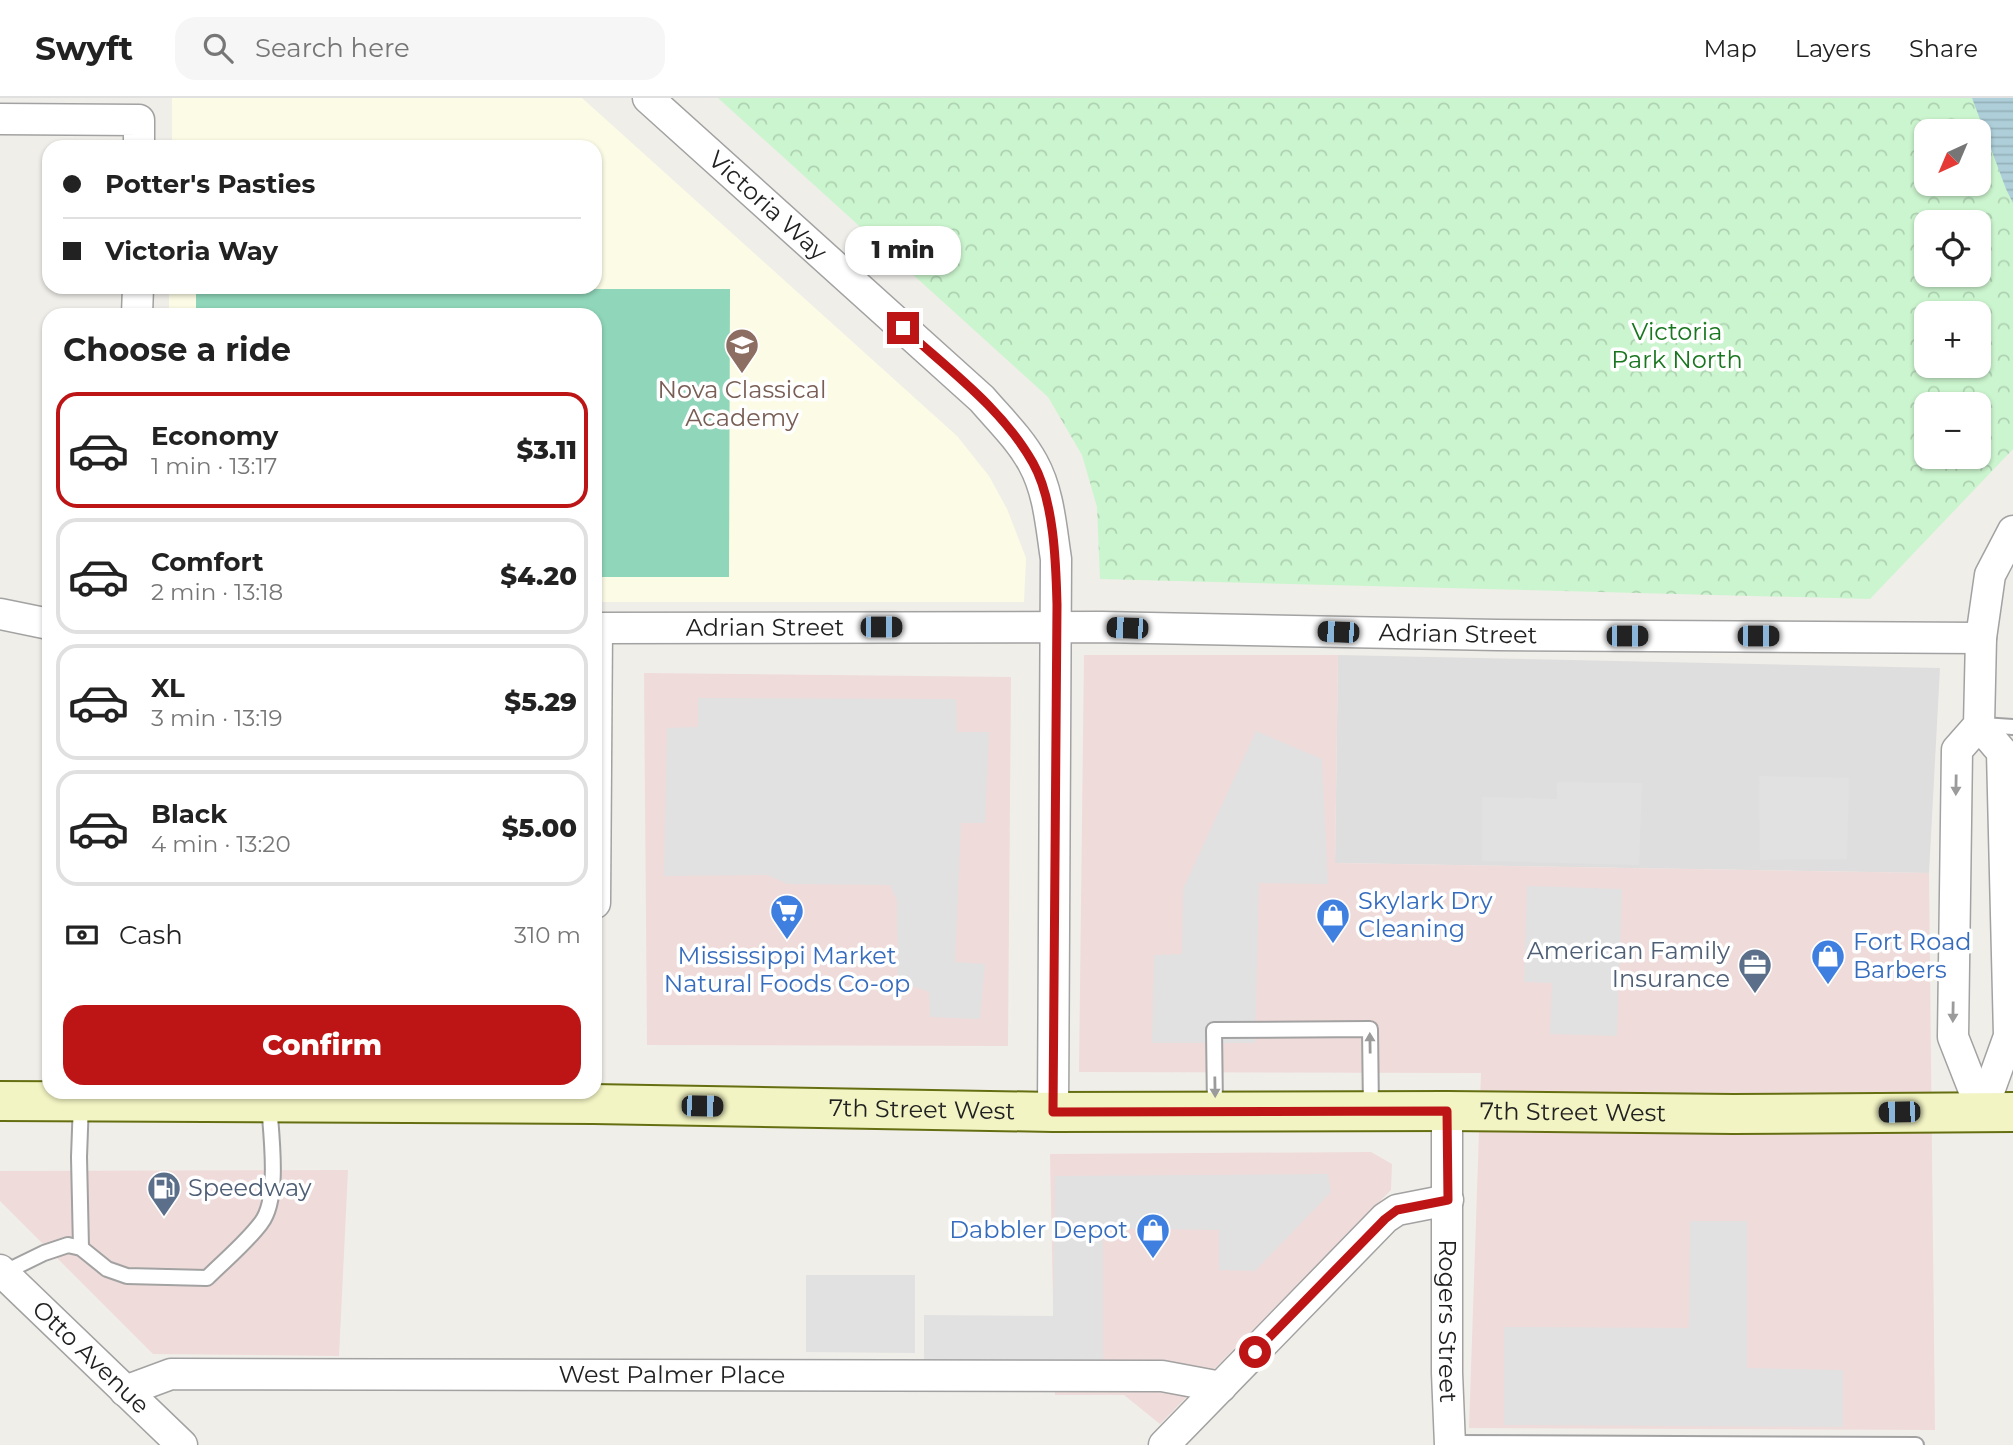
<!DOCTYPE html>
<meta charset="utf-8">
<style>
:root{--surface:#fff;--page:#f6f6f6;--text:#222;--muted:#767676;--line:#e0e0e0;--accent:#bd1516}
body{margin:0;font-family:Montserrat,sans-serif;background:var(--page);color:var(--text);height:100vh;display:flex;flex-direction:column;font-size:26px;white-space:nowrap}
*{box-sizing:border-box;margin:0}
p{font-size:23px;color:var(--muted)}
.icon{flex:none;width:38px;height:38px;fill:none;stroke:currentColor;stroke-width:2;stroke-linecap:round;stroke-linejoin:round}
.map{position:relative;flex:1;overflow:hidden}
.sheet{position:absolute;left:42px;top:210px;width:560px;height:791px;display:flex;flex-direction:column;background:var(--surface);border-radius:21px;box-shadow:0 2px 5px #0004}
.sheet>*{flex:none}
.top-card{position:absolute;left:42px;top:42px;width:560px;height:154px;border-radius:21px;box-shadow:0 2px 5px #0004;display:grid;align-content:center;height:154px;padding:0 21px;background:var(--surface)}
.needle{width:46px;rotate:224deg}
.fabs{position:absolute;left:1914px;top:21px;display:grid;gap:14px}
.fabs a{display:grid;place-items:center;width:77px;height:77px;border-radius:14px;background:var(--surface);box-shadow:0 2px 5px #0004;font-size:35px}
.end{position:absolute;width:32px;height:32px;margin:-16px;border:9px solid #bd1516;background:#fff;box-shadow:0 0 0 4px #fff}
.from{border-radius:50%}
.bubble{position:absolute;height:49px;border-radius:21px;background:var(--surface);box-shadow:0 2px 5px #0004;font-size:23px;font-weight:800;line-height:49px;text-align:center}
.car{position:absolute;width:21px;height:42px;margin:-21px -10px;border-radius:9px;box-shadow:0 0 5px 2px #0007;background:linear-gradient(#222 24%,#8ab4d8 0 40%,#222 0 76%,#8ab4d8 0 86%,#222 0)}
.top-card b{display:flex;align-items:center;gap:24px;height:66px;font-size:26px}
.top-card b+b{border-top:2px solid var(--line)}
.top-card i{width:18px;height:18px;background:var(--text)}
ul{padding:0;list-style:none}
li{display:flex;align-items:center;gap:21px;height:116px;margin:0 14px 10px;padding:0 7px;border:4px solid var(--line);border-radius:21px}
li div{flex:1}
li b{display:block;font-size:26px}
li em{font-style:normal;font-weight:800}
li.current{border-color:var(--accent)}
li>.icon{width:63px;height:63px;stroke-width:1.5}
h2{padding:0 21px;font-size:32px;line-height:84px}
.pay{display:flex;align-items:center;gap:18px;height:77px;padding:0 21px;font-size:26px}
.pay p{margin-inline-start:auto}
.button{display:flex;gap:14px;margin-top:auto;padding:14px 21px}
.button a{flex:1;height:80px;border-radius:21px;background:var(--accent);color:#fff;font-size:28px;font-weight:800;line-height:80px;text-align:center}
header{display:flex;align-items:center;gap:42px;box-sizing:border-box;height:98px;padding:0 35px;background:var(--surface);border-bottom:2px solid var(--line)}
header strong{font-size:33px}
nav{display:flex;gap:38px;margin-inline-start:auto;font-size:24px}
.search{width:490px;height:63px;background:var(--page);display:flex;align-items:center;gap:18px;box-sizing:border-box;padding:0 24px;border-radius:21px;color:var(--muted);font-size:26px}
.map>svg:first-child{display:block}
</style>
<header>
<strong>Swyft</strong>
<div class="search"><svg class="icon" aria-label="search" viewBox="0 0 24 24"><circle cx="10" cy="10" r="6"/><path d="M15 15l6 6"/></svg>Search here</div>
<nav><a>Map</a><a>Layers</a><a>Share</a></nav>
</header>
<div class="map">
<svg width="2013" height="1347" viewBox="0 0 2013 1347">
<defs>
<pattern id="park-crowns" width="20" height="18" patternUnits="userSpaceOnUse" patternTransform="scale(1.75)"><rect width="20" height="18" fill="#cbf5ce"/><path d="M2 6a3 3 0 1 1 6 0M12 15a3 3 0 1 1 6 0" fill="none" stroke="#aed2b1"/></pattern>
<pattern id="water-rules" width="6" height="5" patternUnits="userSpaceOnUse" patternTransform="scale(1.75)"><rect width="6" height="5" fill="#aecfd9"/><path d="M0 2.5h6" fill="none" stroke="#95b1ba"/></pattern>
</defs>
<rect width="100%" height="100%" fill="#f0eee9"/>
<!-- residential -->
<polygon fill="#dfdede" points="1338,557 1940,570 1929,775 1335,765"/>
<!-- commercial -->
<g fill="#efdbda">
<polygon points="1084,557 1338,557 1335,765 1929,775 1935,1332 1469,1330 1481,975 1079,974"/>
<polygon points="644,575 1011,579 1008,948 647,947"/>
<polygon points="1371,1054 1392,1066 1391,1092 1160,1326 1124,1297 1055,1297 1050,1056"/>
<polygon points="348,1072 339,1258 153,1256 0,1103 0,1073"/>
</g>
<!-- education -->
<polygon fill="#fcfce6" points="172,0 582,0 957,338 989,378 1007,411 1026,460 1024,504 595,504 595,217 169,217 169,189 595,189 595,49 172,49"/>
<!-- park -->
<path fill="url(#park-crowns)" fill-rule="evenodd" d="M718,0H2013V351L1870,501L1100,481L1097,409L1082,357L1048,299ZM1927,33H1979V86H1927ZM1927,124H1979V177H1927ZM1927,215H1979V268H1927ZM1927,306H1979V359H1927Z"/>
<!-- pitch -->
<polygon fill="#8fd6ba" points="196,191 730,191 729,479 595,479 595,217 196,217"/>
<!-- parking -->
<g fill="#e1e1e1">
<polygon points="698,600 956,601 957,634 989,634 985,725 961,725 955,864 985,866 980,921 930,919 929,894 898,883 897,802 890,787 788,786 767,777 664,778 667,630 698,629"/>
<polygon points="1256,633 1322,661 1328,786 1259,785 1255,945 1152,945 1154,857 1182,856 1183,791"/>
<polygon points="1759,678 1849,680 1847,761 1760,762"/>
<polygon points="1557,684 1642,685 1639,767 1482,763 1482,699 1557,701"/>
<polygon points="1527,788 1622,791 1617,938 1550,936 1552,885 1524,884"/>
<polygon points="1328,1076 1331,1094 1255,1173 1219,1172 1219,1132 1103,1130 1103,1278 924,1278 924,1217 1053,1218 1055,1078"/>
<polygon points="1690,1123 1747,1123 1747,1270 1843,1272 1843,1329 1504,1327 1504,1229 1689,1230"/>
<polygon points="806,1177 915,1177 915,1255 806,1254"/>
</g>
<!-- water -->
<polygon fill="url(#water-rules)" points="1972,0 2013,0 2013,105 2006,91"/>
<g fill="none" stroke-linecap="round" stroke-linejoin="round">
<!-- lane casing -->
<g stroke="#a2a2a2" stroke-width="18">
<g id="lane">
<polyline points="1983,627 2013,629"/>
<polyline points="81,1004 79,1059 81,1150"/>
<polyline points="1215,1010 1214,932 1370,931 1371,1012"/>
<path d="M3,1175L44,1155L68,1147L81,1150L107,1171L127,1178L207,1180C225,1162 246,1145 261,1125C280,1101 271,1036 269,1006"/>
<polyline points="1450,1345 1916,1347"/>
</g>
</g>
<!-- street casing -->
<g stroke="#a2a2a2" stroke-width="33">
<g id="street">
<path id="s1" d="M648,0L982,301C1000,322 1020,341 1033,365C1049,394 1051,429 1056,461L1053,1014"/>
<polyline points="0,21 139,22 139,49"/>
<polyline points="137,217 138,189"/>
<polyline points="0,516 49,526"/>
<path id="s2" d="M595,530L1101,529L1497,537L1981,540"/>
<polyline points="1979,627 2002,654 2009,938 1982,1013"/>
<polyline points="595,805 597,530"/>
<path id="s3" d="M1447,1013V1275L1450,1347"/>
<polyline points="1982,1013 1953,939 1957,652 1979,627 1981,540 1990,477 2013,433"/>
<path id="s4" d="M0,1172L182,1347"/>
<path id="s5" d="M125,1293L171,1276L1162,1278L1221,1289"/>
<polyline points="1164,1347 1385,1120 1397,1112 1448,1102"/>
</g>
</g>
<!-- secondary casing -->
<g stroke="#656f11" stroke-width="42">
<g id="secondary">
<path id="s6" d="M0,1003L593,1006L1053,1014L1447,1013L1733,1016L2013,1014"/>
</g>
</g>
<!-- lane -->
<use href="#lane" stroke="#fff" stroke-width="14"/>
<!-- street -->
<use href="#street" stroke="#fff" stroke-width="30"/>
<!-- secondary -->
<use href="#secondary" stroke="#f2f4c3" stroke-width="38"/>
</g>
<!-- one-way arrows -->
<defs><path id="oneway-solid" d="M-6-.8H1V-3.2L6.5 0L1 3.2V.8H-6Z" transform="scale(1.75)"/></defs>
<g fill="#9b9b9b">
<use href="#oneway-solid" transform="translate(1956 687) rotate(91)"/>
<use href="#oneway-solid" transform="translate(1953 914) rotate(91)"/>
<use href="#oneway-solid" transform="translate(1370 945) rotate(-91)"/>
<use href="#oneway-solid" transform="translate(1215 989) rotate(89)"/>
</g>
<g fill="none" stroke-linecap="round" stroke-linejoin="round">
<!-- route -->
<path stroke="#bd1516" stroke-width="9" d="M903,230C948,271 1003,311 1033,365C1054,402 1056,465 1057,507L1053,1014L1447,1013L1448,1102L1397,1112L1385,1121L1255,1254"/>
</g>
<!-- icons -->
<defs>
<g id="school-pin" transform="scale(1.75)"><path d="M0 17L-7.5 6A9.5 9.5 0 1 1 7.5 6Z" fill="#8d6e63" stroke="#fff"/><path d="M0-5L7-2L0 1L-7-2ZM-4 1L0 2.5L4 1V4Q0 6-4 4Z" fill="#fff"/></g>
<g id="supermarket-pin" transform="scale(1.75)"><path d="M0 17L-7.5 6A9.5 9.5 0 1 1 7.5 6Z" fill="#3f7fe0" stroke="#fff"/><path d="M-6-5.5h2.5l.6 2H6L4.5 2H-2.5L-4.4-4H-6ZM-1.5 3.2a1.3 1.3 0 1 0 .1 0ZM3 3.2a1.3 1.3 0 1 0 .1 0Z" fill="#fff"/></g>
<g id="shop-pin" transform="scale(1.75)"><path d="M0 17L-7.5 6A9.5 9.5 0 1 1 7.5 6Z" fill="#3f7fe0" stroke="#fff"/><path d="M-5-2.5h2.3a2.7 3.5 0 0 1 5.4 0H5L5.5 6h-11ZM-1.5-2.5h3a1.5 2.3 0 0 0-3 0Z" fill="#fff"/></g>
<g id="office-pin" transform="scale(1.75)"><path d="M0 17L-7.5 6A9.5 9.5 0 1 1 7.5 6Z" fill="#5c6f8a" stroke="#fff"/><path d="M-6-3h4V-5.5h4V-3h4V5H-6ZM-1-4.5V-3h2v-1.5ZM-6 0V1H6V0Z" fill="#fff"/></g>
<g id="fuel-pin" transform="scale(1.75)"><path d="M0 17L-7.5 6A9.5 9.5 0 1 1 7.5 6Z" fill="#5c6f8a" stroke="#fff"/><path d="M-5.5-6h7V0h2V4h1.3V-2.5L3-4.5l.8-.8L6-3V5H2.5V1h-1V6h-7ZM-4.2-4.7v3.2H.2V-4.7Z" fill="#fff"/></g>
</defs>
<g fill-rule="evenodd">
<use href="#school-pin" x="742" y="247"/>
<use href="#supermarket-pin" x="787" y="813"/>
<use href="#shop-pin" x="1333" y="817"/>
<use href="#shop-pin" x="1828" y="858"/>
<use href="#office-pin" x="1755" y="867"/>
<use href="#fuel-pin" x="164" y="1090"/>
<use href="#shop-pin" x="1153" y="1132"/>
</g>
<g text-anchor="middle" stroke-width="7" stroke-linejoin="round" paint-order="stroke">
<!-- street labels -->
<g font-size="24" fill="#212121" stroke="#fff">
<text dy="8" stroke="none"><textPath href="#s1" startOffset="161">Victoria Way</textPath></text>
<text dy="8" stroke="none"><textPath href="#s2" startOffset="170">Adrian Street</textPath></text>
<text dy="8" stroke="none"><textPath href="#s2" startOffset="863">Adrian Street</textPath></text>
<text dy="8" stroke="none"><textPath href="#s6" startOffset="922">7th Street West</textPath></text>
<text dy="8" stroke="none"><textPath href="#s6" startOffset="1573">7th Street West</textPath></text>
<text dy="8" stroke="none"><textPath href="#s3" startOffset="210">Rogers Street</textPath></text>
<text dy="8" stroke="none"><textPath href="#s4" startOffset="126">Otto Avenue</textPath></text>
<text dy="8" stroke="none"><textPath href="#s5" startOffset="550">West Palmer Place</textPath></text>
</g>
<!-- park labels -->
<g font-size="24" fill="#18761f" stroke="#fff">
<text x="1677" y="242">Victoria<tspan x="1677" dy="28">Park North</tspan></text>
</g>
<!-- education labels -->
<g font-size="24" fill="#785e54" stroke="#fff">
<text x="742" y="300">Nova Classical<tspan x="742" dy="28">Academy</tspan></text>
</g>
<!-- shop labels -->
<g font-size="24" fill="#366cbe" stroke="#fff" text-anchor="start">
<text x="1358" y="811">Skylark Dry<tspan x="1358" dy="28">Cleaning</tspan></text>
<text x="1853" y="852">Fort Road<tspan x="1853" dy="28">Barbers</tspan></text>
<text x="787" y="866" text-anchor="middle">Mississippi Market<tspan x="787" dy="28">Natural Foods Co-op</tspan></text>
<text x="1128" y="1140" text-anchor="end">Dabbler Depot</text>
</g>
<!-- service labels -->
<g font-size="24" fill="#4e5e75" stroke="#fff" text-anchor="end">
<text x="1730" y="861">American Family<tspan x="1730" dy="28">Insurance</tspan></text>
<text x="188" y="1098" text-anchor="start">Speedway</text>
</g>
</g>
</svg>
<div class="fabs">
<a><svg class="needle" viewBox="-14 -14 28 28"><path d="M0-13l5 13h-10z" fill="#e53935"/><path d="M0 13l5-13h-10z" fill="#767676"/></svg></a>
<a><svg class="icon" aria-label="locate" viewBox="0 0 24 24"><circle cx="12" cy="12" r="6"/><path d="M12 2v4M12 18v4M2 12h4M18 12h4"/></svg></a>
<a>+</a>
<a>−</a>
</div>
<i class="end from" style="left:1255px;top:1254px"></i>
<i class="end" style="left:903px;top:230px"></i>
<div class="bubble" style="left:845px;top:128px;width:116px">1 min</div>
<i class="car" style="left:881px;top:529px;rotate:90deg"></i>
<i class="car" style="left:1127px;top:530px;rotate:272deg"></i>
<i class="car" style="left:1338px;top:534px;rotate:272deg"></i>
<i class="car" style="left:1627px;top:538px;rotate:90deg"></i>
<i class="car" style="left:1758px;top:538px;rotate:90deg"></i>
<i class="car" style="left:702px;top:1008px;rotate:91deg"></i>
<i class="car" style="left:1899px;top:1014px;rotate:269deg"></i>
<div class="top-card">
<b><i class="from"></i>Potter's Pasties</b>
<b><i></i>Victoria Way</b>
</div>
<section class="sheet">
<h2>Choose a ride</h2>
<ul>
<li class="current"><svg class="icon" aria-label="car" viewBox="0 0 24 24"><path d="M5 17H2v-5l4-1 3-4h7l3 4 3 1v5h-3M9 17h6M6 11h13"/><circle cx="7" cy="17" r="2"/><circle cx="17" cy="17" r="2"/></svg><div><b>Economy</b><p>1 min · 13:17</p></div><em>$3.11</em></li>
<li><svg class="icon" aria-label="car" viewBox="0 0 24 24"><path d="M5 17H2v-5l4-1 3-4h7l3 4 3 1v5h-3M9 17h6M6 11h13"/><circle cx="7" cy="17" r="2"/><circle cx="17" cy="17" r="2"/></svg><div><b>Comfort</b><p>2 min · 13:18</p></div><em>$4.20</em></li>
<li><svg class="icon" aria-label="car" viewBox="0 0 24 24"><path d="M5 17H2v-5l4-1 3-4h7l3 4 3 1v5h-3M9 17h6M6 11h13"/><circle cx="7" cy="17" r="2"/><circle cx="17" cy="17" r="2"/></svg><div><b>XL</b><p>3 min · 13:19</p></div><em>$5.29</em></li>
<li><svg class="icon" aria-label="car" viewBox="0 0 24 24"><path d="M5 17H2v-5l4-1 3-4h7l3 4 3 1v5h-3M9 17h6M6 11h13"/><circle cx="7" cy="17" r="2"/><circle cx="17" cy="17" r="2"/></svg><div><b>Black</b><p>4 min · 13:20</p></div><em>$5.00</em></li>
</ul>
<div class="pay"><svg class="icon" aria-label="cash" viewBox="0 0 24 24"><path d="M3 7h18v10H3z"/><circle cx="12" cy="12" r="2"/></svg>Cash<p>310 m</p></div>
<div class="button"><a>Confirm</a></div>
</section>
</div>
